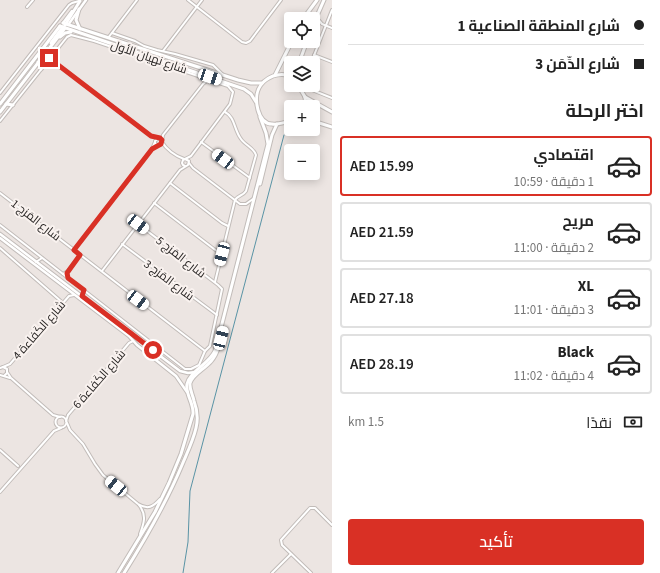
<!DOCTYPE html>
<html lang="ar">
<meta charset="utf-8">
<style>
:root{--surface:#fff;--page:#f6f6f6;--text:#222;--muted:#767676;--line:#e0e0e0;--accent:#d93025}
body{margin:0;font-family:"Source Sans 3",Cairo,sans-serif;background:var(--page);color:var(--text);direction:rtl;height:100vh;display:flex;flex-direction:column;font-size:15px;white-space:nowrap}
*{box-sizing:border-box;margin:0}
p{font-size:13px;color:var(--muted)}
.icon{flex:none;width:22px;height:22px;fill:none;stroke:currentColor;stroke-width:2;stroke-linecap:round;stroke-linejoin:round}
.map{position:relative;flex:1;overflow:hidden;direction:ltr}
.side{display:flex;flex-direction:column;background:var(--surface);width:328px}
.side>*{flex:none}
.top-card{display:grid;align-content:center;height:88px;padding:0 16px;background:var(--surface)}
.buttons{position:absolute;left:284px;top:12px;display:grid;gap:8px}
.buttons a{display:grid;place-items:center;width:36px;height:36px;border-radius:4px;background:var(--surface);box-shadow:0 2px 10px #0003;font-size:20px}
.end{position:absolute;width:18px;height:18px;margin:-9px;border:5px solid #d93025;background:#fff;box-shadow:0 0 0 2px #fff}
.from{border-radius:50%}
.car{position:absolute;width:12px;height:24px;margin:-12px -6px;border-radius:5px;box-shadow:0 0 3px 1px #0007;background:linear-gradient(#fff 24%,#345 0 40%,#fff 0 76%,#345 0 86%,#fff 0)}
.top-card b{display:flex;align-items:center;gap:14px;height:38px;font-size:15px}
.top-card b+b{border-top:1px solid var(--line)}
.top-card i{width:10px;height:10px;background:var(--text)}
ul{padding:0;list-style:none}
li{display:flex;align-items:center;gap:12px;height:60px;margin:0 8px 6px;padding:0 8px;border:2px solid var(--line);border-radius:4px}
li div{flex:1}
li b{display:block;font-size:15px}
li em{font-style:normal;font-weight:600}
li.selected{border-color:var(--accent)}
li>.icon{width:36px;height:36px;stroke-width:1.5}
h2{padding:0 16px;font-size:18px;line-height:48px}
.pay{display:flex;align-items:center;gap:10px;height:44px;padding:0 16px;font-size:15px}
.pay p{margin-inline-start:auto}
.action{display:flex;gap:8px;margin-top:auto;padding:8px 16px}
.action a{flex:1;height:46px;border-radius:4px;background:var(--accent);color:#fff;font-size:16px;font-weight:600;line-height:46px;text-align:center}
main{display:flex;flex:1;min-height:0}
.map>svg:first-child{display:block}
</style>
<main>
<section class="side">
<div class="top-card">
<b><i class="from"></i>شارع المنطقة الصناعية 1</b>
<b><i></i>شارع الدِّمَن 3</b>
</div>
<h2>اختر الرحلة</h2>
<ul>
<li class="selected"><svg class="icon" aria-label="car" viewBox="0 0 24 24"><path d="M5 17H2v-5l4-1 3-4h7l3 4 3 1v5h-3M9 17h6M6 11h13"/><circle cx="7" cy="17" r="2"/><circle cx="17" cy="17" r="2"/></svg><div><b>اقتصادي</b><p>1 دقيقة · 10:59</p></div><em>AED 15.99</em></li>
<li><svg class="icon" aria-label="car" viewBox="0 0 24 24"><path d="M5 17H2v-5l4-1 3-4h7l3 4 3 1v5h-3M9 17h6M6 11h13"/><circle cx="7" cy="17" r="2"/><circle cx="17" cy="17" r="2"/></svg><div><b>مريح</b><p>2 دقيقة · 11:00</p></div><em>AED 21.59</em></li>
<li><svg class="icon" aria-label="car" viewBox="0 0 24 24"><path d="M5 17H2v-5l4-1 3-4h7l3 4 3 1v5h-3M9 17h6M6 11h13"/><circle cx="7" cy="17" r="2"/><circle cx="17" cy="17" r="2"/></svg><div><b>XL</b><p>3 دقيقة · 11:01</p></div><em>AED 27.18</em></li>
<li><svg class="icon" aria-label="car" viewBox="0 0 24 24"><path d="M5 17H2v-5l4-1 3-4h7l3 4 3 1v5h-3M9 17h6M6 11h13"/><circle cx="7" cy="17" r="2"/><circle cx="17" cy="17" r="2"/></svg><div><b>Black</b><p>4 دقيقة · 11:02</p></div><em>AED 28.19</em></li>
</ul>
<div class="pay"><svg class="icon" aria-label="cash" viewBox="0 0 24 24"><path d="M3 7h18v10H3z"/><circle cx="12" cy="12" r="2"/></svg>نقدًا<p>1.5 km</p></div>
<div class="action"><a>تأكيد</a></div>
</section>
<div class="map">
<svg width="332" height="573" viewBox="0 0 332 573">
<rect width="100%" height="100%" fill="#ece5e2"/>
<g fill="none" stroke-linecap="round" stroke-linejoin="round">
<!-- stream -->
<polyline stroke="#5993a5" stroke-width="1" points="183,573 188,542 190,491 284,135"/>
<!-- minor casing -->
<g stroke="#c2bcb9" stroke-width="4">
<g id="minor">
<polyline points="188,0 242,42 246,43 250,41 281,0"/>
<polyline points="27,7 33,0"/>
<polyline points="317,18 322,24 332,28"/>
<polyline points="112,33 135,41 144,46 157,50 175,54 213,65 222,74"/>
<polyline points="108,38 137,0"/>
<polyline points="163,51 202,0"/>
<polyline points="314,55 332,62"/>
<polyline points="49,58 151,136 157,138"/>
<polyline points="311,63 332,10"/>
<polyline points="304,85 307,88 332,98"/>
<polyline points="0,93 69,5 72,3 79,1"/>
<polyline points="0,121 67,37 71,35 94,41 228,86 233,92 230,104 191,156 185,159"/>
<polyline points="162,141 163,135 203,84 208,80"/>
<path d="M162,142C166,149 175,156 184,159"/>
<polyline points="201,142 250,178"/>
<polyline points="153,148 161,144 162,140 159,138 155,141 155,144 158,145"/>
<polyline points="189,163 193,168 240,204 246,204 253,199"/>
<polyline points="170,183 222,223 228,226"/>
<polyline points="0,193 205,351"/>
<polyline points="154,203 214,249 222,254"/>
<polyline points="0,225 185,369 191,369 199,365 205,351 210,346 222,289 218,285 138,224"/>
<polyline points="122,244 217,315"/>
<polyline points="0,248 63,303"/>
<polyline points="74,250 152,149 155,142"/>
<polyline points="36,262 42,258"/>
<polyline points="102,271 180,170 188,165 189,161 185,159 183,160 182,163 183,165 185,166"/>
<polyline points="63,274 68,271 80,255"/>
<path d="M215,282L235,200C238,195 243,196 246,191L256,155C254,148 245,145 241,139C234,130 235,117 225,112"/>
<polyline points="3,367 10,364 69,296 74,295"/>
<polyline points="0,368 3,367 7,369 7,373 4,376"/>
<polyline points="7,372 11,378 53,415 60,417"/>
<polyline points="0,375 10,378"/>
<circle cx="61" cy="422" r="5.5"/>
<polyline points="66,421 68,415 129,343 133,341"/>
<path d="M67,423L70,430L83,444L95,464L103,475L138,504C148,510 153,507 160,499"/>
<polyline points="0,450 18,466"/>
<polyline points="0,492 54,431 61,428"/>
<path d="M139,505C147,515 144,523 140,534"/>
<polyline points="272,573 291,554"/>
<polyline points="311,573 282,545 281,540 310,508 315,508 332,525"/>
</g>
</g>
<!-- tertiary casing -->
<g stroke="#c2bcb9" stroke-width="4.5">
<g id="tertiary">
<polyline points="63,23 72,11"/>
<polyline points="68,25 86,0"/>
<polyline points="0,234 180,371 188,373 195,372"/>
<polyline points="0,238 129,336 137,345 176,376 187,392"/>
</g>
</g>
<!-- secondary casing -->
<g stroke="#c2bcb9" stroke-width="5">
<g id="secondary">
<polyline points="79,9 76,20 80,29"/>
<polyline points="303,19 317,0"/>
<polyline points="63,23 238,80 251,83 262,83"/>
<polyline points="65,25 80,1"/>
<polyline points="313,25 324,0"/>
<polyline points="60,26 244,89 251,94 256,102"/>
<polyline points="60,37 65,33 71,32"/>
<polyline points="51,43 63,27"/>
<polyline points="38,62 41,69"/>
<polyline points="299,63 307,41"/>
<polyline points="275,75 292,41"/>
<path d="M291,77C285,73 279,74 273,76C258,82 254,95 258,110C260,117 264,124 272,124C278,125 285,122 291,121"/>
<polyline points="298,85 305,97 306,107"/>
<polyline points="305,97 332,112"/>
<polyline points="0,104 60,26"/>
<polyline points="6,104 13,105"/>
<polyline points="0,112 65,28"/>
<polyline points="313,121 332,127"/>
<polyline points="260,184 272,135 277,124"/>
<path d="M118,573L155,512L169,483L181,454L193,414C194,403 185,394 187,384C190,371 209,364 215,351L268,144L266,133L260,117"/>
<path d="M124,573C146,538 166,503 182,465C187,453 193,441 196,428C198,420 197,409 194,401C193,395 189,389 190,383C194,370 213,368 218,348"/>
</g>
</g>
<!-- minor -->
<use href="#minor" stroke="#fff" stroke-width="2"/>
<!-- tertiary -->
<use href="#tertiary" stroke="#fff" stroke-width="2.5"/>
<!-- secondary -->
<use href="#secondary" stroke="#fff" stroke-width="3"/>
</g>
<g fill="none" stroke-linecap="round" stroke-linejoin="round">
<!-- route -->
<polyline stroke="#d93025" stroke-width="5" points="49,58 151,136 160,138 162,140 161,144 152,149 74,250 80,255 67,273 68,278 84,290 82,296 153,350"/>
</g>
<g text-anchor="middle" stroke-width="4" stroke-linejoin="round" paint-order="stroke">
<!-- street labels -->
<g font-size="12" fill="#292625" stroke="#f9f2ef">
<text transform="translate(149 57) rotate(19)" y="4">شارع نهيان الأول</text>
<text transform="translate(36 220) rotate(38)" y="4">شارع المَزج 1</text>
<text transform="translate(181 257) rotate(38)" y="4">شارع المَزج 5</text>
<text transform="translate(169 280) rotate(37)" y="4">شارع المَزج 3</text>
<text transform="translate(39 330) rotate(-49)" y="4">شارع الكَفاءة 4</text>
<text transform="translate(99 379) rotate(-49)" y="4">شارع الكَفاءة 6</text>
</g>
</g>
</svg>
<div class="buttons">
<a><svg class="icon" aria-label="locate" viewBox="0 0 24 24"><circle cx="12" cy="12" r="6"/><path d="M12 2v4M12 18v4M2 12h4M18 12h4"/></svg></a>
<a><svg class="icon" aria-label="layers" viewBox="0 0 24 24"><path d="M12 4l9 5-9 5-9-5zM3 14l9 5 9-5"/></svg></a>
<a>+</a>
<a>−</a>
</div>
<i class="end from" style="left:153px;top:350px"></i>
<i class="end" style="left:49px;top:58px"></i>
<i class="car" style="left:210px;top:77px;rotate:109deg"></i>
<i class="car" style="left:223px;top:159px;rotate:307deg"></i>
<i class="car" style="left:138px;top:224px;rotate:127deg"></i>
<i class="car" style="left:222px;top:254px;rotate:195deg"></i>
<i class="car" style="left:138px;top:300px;rotate:127deg"></i>
<i class="car" style="left:221px;top:338px;rotate:14deg"></i>
<i class="car" style="left:116px;top:486px;rotate:309deg"></i>
</div>
</main>
